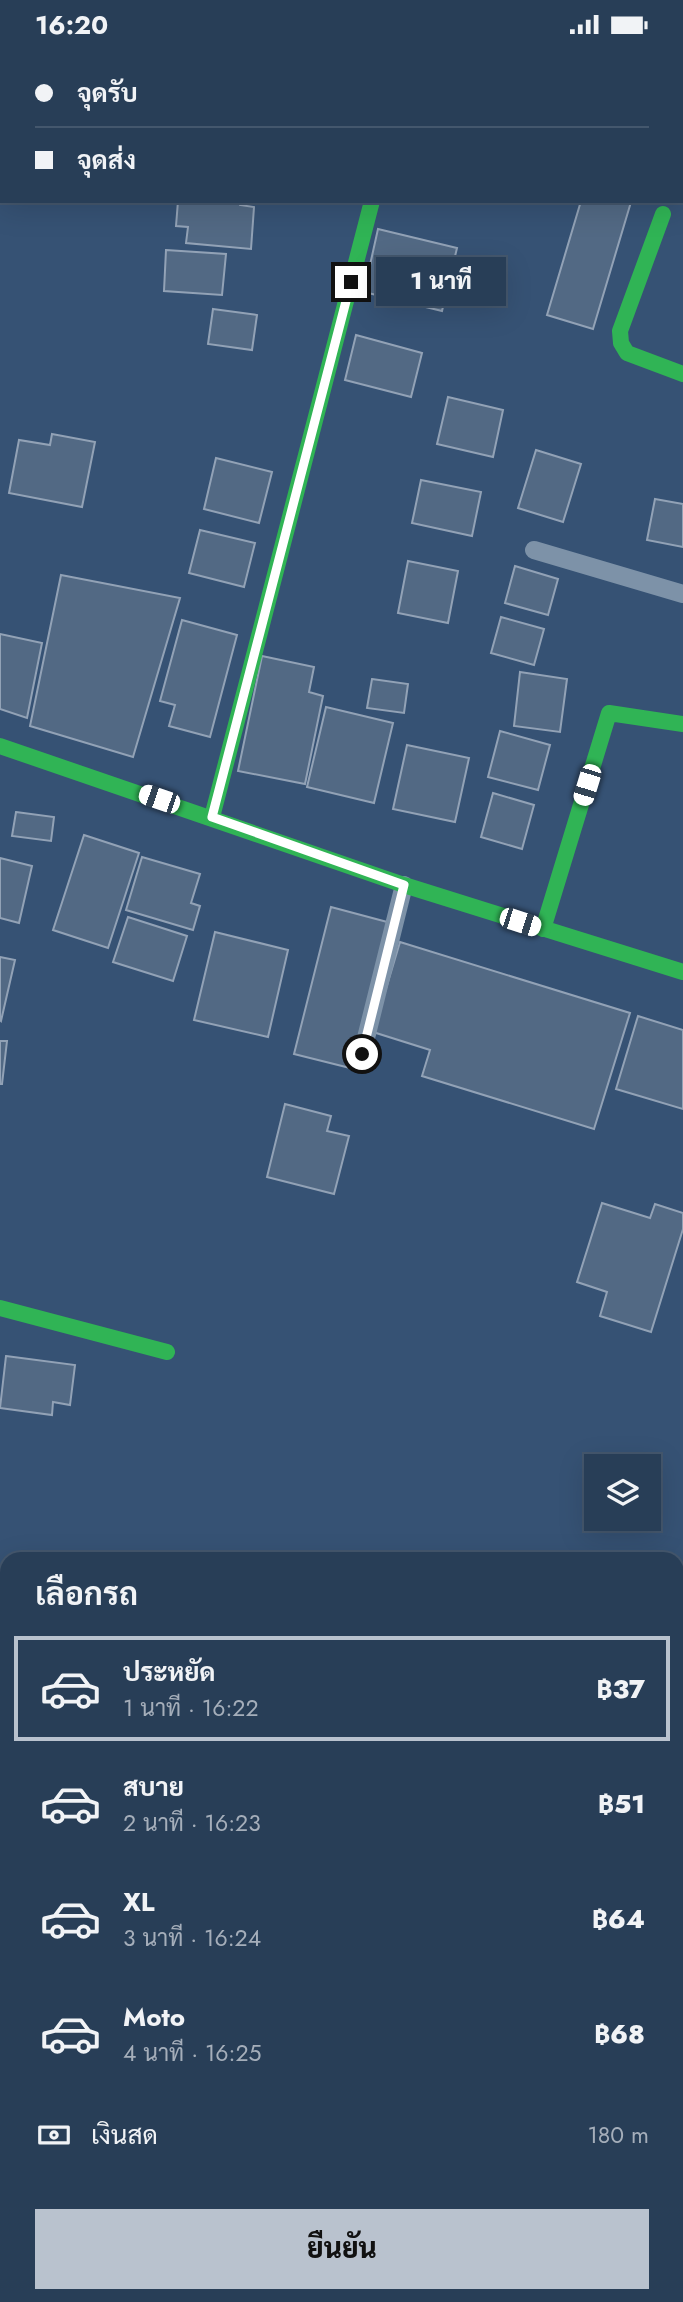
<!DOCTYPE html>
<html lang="th">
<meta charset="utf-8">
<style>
:root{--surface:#283e57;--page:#344961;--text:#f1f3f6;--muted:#a5aeba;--line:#44576d;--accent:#b9c2ce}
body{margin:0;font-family:Jost,Sarabun,sans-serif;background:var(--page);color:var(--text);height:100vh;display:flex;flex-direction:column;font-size:26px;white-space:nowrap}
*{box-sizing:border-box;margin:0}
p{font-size:23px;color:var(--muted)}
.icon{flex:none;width:38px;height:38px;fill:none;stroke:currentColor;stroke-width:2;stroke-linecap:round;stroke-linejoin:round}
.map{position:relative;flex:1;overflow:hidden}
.sheet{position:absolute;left:0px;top:1503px;width:684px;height:751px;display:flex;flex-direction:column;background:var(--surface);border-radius:21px 21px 0 0;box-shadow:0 7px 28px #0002,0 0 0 2px var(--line)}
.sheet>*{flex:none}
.top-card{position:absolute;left:0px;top:0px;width:684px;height:154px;box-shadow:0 7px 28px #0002,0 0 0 2px var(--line);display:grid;align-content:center;height:154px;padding:0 35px;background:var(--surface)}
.buttons{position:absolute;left:584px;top:1405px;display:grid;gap:14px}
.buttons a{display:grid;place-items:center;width:77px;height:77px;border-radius:0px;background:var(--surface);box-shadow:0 7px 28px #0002,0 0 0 2px var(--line);font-size:35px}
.end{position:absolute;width:32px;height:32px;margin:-16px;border:9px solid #fff;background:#111;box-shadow:0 0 0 4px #111}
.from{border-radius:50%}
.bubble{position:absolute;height:49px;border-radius:0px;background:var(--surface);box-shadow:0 7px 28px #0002,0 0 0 2px var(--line);font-size:23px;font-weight:800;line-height:49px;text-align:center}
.car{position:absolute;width:21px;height:42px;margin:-21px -10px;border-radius:9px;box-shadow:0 0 5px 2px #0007;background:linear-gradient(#fff 24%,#345 0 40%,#fff 0 76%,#345 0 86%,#fff 0)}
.top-card b{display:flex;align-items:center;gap:24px;height:66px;font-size:26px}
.top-card b+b{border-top:2px solid var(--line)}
.top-card i{width:18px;height:18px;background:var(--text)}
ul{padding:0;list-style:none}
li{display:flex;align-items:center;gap:21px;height:105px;margin:0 14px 10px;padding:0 21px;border:4px solid transparent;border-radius:0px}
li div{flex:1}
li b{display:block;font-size:26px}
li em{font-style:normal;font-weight:800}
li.on{border-color:var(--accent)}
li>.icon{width:63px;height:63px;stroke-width:1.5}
h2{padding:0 35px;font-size:32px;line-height:84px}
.pay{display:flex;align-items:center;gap:18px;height:77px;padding:0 35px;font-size:26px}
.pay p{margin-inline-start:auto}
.primary-button{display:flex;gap:14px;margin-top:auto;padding:14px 35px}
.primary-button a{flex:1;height:80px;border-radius:0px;background:var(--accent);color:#111;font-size:28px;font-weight:800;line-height:80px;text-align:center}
.status{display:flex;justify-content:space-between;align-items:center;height:49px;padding:0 35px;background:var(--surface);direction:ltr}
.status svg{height:19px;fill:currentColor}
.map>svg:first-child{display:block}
</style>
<div class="status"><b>16:20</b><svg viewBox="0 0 49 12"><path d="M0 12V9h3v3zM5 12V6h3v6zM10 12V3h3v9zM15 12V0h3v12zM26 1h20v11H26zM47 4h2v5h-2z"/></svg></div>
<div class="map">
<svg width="683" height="2253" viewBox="0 0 683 2253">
<rect width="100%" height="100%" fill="#365274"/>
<!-- building -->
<g fill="#526984" stroke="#92a2b6" stroke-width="2">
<polygon points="183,0 272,0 183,2"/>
<polygon points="445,0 522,0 521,2"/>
<polygon points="178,152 240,152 240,156 254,158 251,200 186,194 188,178 176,177"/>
<polygon points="581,152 631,153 593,280 547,266"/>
<polygon points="378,180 457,199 442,262 364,243"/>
<polygon points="166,201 226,205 222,246 164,242"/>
<polygon points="213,260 257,266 252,301 208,295"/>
<polygon points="356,286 422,304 411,348 345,331"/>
<polygon points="448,348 503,361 493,408 437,395"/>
<polygon points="52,385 95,393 82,458 9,444 19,391 50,396"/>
<polygon points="536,401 581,415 563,473 518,459"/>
<polygon points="216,409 272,423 259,474 204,460"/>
<polygon points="421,431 481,443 472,487 412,474"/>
<polygon points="655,450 683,455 683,498 647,491"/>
<polygon points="200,481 255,494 244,538 189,524"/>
<polygon points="408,512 458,522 448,574 398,564"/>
<polygon points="515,517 558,530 548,566 505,554"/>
<polygon points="61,526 180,549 133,708 30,677"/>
<polygon points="501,568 544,580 534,616 491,604"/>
<polygon points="182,571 237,586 210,688 169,677 175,656 160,652"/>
<polygon points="0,585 42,594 27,669 0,660"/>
<polygon points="262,607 314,618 309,643 323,647 305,735 238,722"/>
<polygon points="520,623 567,630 560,683 514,677"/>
<polygon points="372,630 408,635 404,664 367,659"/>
<polygon points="326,658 393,674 374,754 307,738"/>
<polygon points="500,682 550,696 538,741 488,728"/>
<polygon points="407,696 469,709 455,773 393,760"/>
<polygon points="493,744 534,756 522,800 481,788"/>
<polygon points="16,763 54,768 51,792 12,787"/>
<polygon points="84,786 139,804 108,899 53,881"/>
<polygon points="142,808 200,825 191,854 200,857 193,881 126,861"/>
<polygon points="0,809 32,817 19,874 0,869"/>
<polygon points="331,858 391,874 354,1020 294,1005"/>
<polygon points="128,868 187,887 173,932 113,913"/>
<polygon points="215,883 288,901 268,988 194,971"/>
<polygon points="400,893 630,964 594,1080 422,1027 430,1001 373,983"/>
<polygon points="0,908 15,911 1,972 0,971"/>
<polygon points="638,967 683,981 683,1060 616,1040"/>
<polygon points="0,992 7,992 2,1035 0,1035"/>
<polygon points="285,1055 331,1067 327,1082 349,1087 334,1145 267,1128"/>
<polygon points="602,1154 650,1169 655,1155 683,1164 683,1180 651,1283 600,1267 607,1243 577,1233"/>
<polygon points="6,1307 75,1316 70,1356 53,1353 52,1366 0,1359"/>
<polygon points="677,1672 683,1675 683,1724 677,1721"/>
<polygon points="315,2247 406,2247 402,2253 311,2253"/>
</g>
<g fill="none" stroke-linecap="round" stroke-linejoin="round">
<!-- lane -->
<g stroke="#7d92a8" stroke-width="18">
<polyline points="534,501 683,545"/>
<polyline points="362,1005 404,836"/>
</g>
<!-- street -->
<polyline stroke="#7d92a8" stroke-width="35" points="410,2 410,0"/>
<!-- fast -->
<g stroke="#30b455" stroke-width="16">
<polyline points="663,165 620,282 621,294 627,304 683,325"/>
<polyline points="0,697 404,836 683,923"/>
<polyline points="212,768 372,152"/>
<polyline points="543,880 609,664 683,675"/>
<polyline points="0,1259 167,1303"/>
</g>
</g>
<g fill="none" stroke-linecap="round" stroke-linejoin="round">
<!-- route -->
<polyline stroke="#fff" stroke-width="9" points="351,233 212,768 404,836 362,1005"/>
</g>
</svg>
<div class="buttons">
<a><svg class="icon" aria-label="layers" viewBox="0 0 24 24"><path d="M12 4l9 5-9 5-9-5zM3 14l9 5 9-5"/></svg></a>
</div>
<i class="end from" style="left:362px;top:1005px"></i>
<i class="end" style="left:351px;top:233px"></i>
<div class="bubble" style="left:376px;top:208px;width:130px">1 นาที</div>
<i class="car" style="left:587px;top:736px;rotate:197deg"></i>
<i class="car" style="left:159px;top:750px;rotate:289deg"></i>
<i class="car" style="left:520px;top:873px;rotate:108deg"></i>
<div class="top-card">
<b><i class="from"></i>จุดรับ</b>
<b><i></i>จุดส่ง</b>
</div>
<section class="sheet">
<h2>เลือกรถ</h2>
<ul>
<li class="on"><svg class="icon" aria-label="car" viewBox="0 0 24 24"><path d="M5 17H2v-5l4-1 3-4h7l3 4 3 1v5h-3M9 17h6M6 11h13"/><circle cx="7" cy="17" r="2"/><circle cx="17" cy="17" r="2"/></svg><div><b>ประหยัด</b><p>1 นาที · 16:22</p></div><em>฿37</em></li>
<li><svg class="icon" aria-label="car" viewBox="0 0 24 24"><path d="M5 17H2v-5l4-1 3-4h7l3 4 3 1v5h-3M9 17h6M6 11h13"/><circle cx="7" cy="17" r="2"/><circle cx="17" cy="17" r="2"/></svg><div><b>สบาย</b><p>2 นาที · 16:23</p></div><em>฿51</em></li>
<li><svg class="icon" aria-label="car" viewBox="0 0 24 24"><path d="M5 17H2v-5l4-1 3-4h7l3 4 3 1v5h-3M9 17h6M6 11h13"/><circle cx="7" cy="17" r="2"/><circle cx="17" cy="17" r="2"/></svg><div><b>XL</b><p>3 นาที · 16:24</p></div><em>฿64</em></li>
<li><svg class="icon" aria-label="car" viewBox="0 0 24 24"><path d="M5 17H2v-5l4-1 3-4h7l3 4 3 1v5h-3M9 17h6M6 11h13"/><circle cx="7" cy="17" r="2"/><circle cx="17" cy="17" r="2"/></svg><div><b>Moto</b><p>4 นาที · 16:25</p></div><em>฿68</em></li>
</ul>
<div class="pay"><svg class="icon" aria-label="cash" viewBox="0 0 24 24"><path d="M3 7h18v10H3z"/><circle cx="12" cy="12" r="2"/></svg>เงินสด<p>180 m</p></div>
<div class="primary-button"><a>ยืนยัน</a></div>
</section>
</div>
